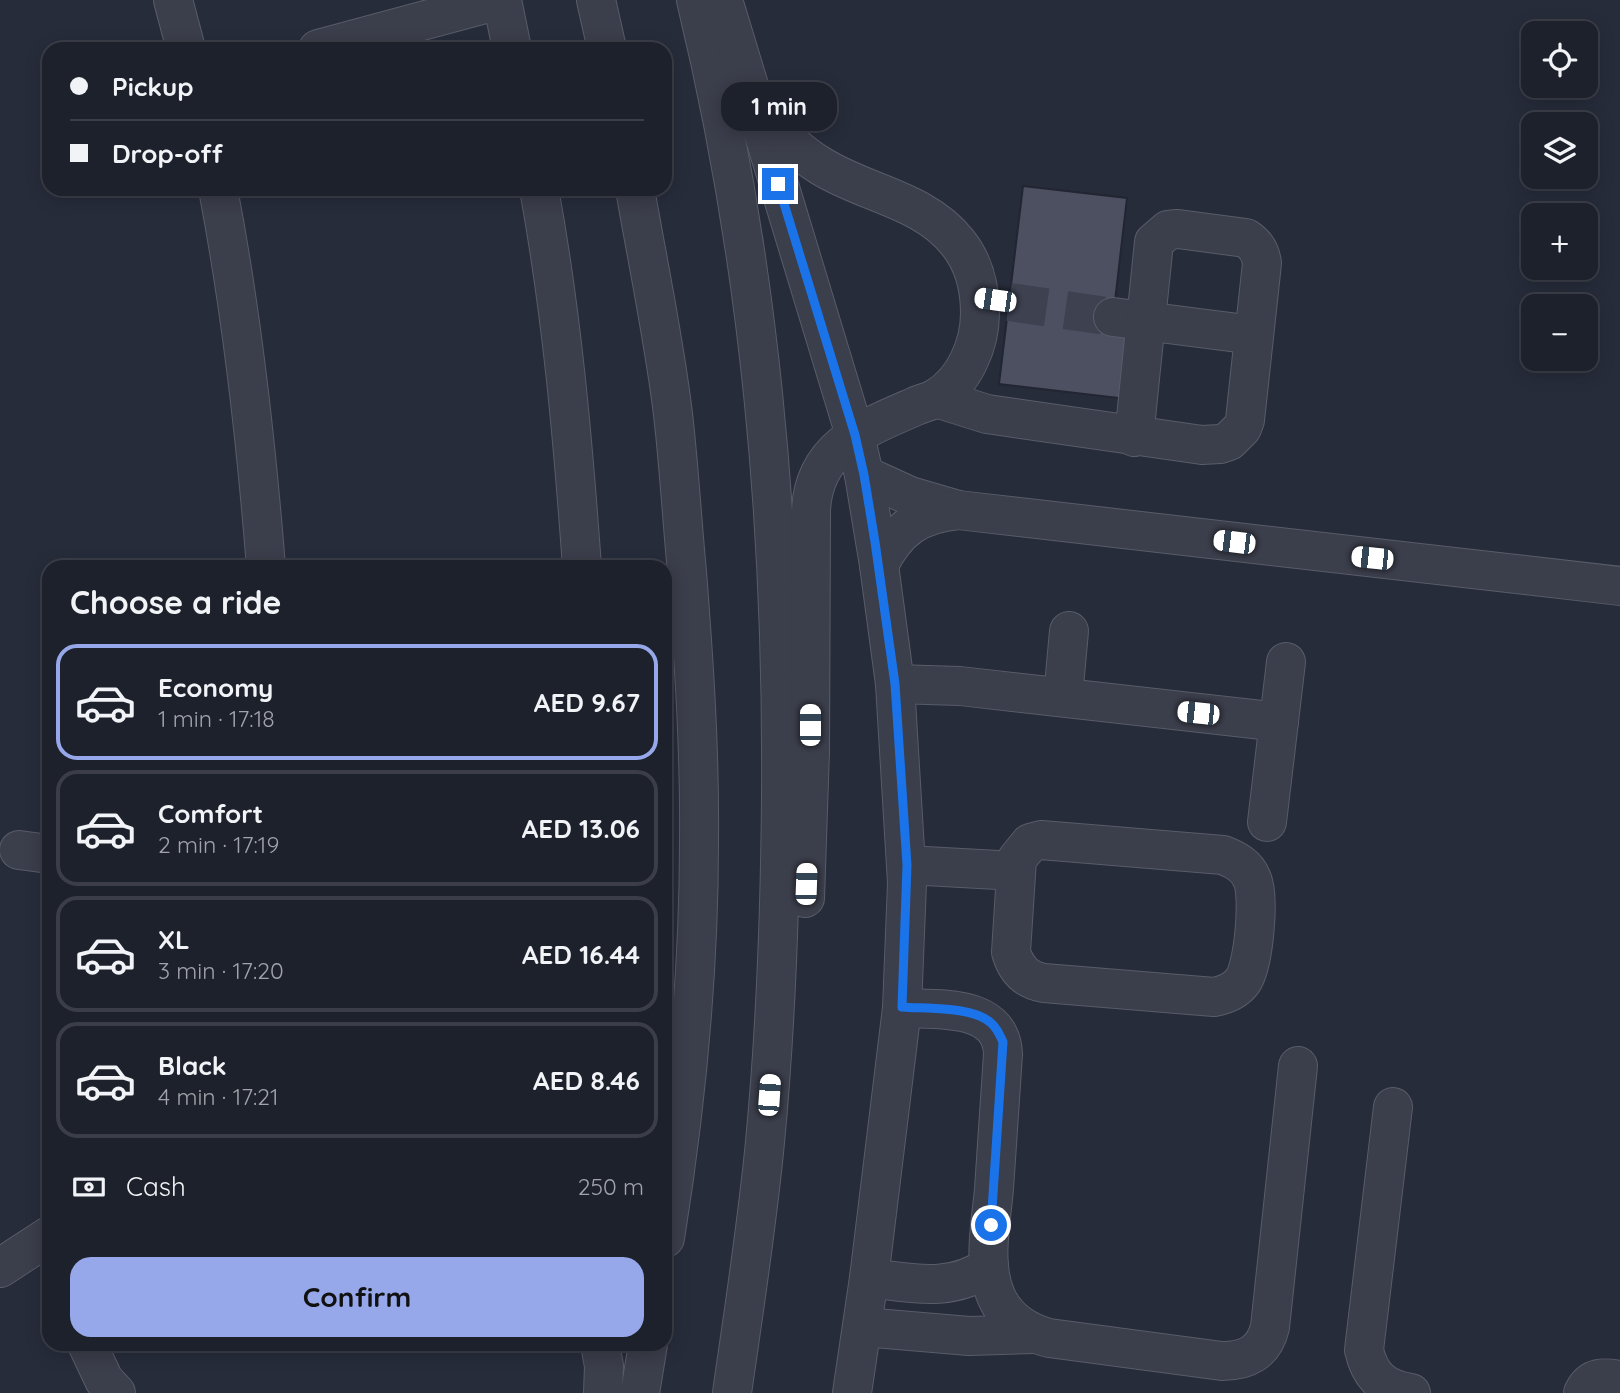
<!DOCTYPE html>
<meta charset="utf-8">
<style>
:root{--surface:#1d212c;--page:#2a2e38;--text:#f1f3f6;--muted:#a0a3a9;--line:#3b3e48;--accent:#97a8ea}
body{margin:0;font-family:Quicksand,sans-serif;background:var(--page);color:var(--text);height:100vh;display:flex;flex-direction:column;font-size:26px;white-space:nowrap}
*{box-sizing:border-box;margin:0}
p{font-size:23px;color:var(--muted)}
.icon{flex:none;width:38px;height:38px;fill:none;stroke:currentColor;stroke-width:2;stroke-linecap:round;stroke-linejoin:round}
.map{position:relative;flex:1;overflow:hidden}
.side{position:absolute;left:42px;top:560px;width:630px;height:791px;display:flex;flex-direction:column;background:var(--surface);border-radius:21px;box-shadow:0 4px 18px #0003,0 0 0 2px var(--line)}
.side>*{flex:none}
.banner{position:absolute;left:42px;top:42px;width:630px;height:154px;border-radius:21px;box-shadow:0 4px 18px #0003,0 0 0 2px var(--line);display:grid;align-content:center;height:154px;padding:0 28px;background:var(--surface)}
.buttons{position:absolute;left:1521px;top:21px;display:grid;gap:14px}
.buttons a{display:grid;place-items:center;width:77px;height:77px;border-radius:14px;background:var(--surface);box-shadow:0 4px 18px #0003,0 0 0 2px var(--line);font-size:35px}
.end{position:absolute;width:32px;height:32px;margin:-16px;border:9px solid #1a73e8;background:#fff;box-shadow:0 0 0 4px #fff}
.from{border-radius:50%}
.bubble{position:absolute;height:49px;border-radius:21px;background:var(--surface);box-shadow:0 4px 18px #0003,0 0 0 2px var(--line);font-size:23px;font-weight:800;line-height:49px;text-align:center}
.car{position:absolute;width:21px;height:42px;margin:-21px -10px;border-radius:9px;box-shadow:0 0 5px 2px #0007;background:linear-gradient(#fff 24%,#345 0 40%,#fff 0 76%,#345 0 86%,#fff 0)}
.banner b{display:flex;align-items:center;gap:24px;height:66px;font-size:26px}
.banner b+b{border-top:2px solid var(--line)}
.banner i{width:18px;height:18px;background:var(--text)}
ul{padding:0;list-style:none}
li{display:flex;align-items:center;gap:21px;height:116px;margin:0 14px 10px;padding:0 14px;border:4px solid var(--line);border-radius:21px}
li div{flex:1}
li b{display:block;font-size:26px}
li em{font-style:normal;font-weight:800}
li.active{border-color:var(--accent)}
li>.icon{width:63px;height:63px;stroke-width:1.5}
h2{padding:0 28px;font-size:32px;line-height:84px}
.pay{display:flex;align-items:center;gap:18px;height:77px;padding:0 28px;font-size:26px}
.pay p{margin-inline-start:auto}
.primary-button{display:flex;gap:14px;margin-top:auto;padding:14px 28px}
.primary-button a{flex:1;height:80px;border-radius:21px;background:var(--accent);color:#111;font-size:28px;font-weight:800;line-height:80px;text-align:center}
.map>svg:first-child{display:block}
</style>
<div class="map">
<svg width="1620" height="1393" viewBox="0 0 1620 1393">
<rect width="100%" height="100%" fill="#272c3b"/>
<!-- building -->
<polygon fill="#4c5061" stroke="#222532" stroke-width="2" points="1023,186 1127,198 1112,327 1135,330 1127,399 999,384"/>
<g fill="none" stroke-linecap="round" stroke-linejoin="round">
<!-- minor-tunnel -->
<polyline stroke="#3d4150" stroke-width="38" stroke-dasharray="38 19" stroke-linecap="butt" points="1009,302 1113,317"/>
<!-- minor casing -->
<g stroke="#595c69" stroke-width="40">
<g id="minor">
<polyline points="173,0 186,49"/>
<polyline points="502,0 512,49"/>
<polyline points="596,0 607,49"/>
<path d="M696,0C760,264 783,526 781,797C780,912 776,1027 765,1142C757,1226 744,1309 732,1393"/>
<polyline points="723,0 855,435 864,475 879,565 895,684 907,883 902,1008 869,1278 852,1393"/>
<polyline points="318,49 500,0"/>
<path d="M758,111C778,131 796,151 821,166C866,194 925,200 958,243C974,263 980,288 980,313C980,345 964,382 936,398C930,402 922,403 916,406C865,428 814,447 811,510L810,751L805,898"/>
<path d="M218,189C242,314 256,440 266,567"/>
<path d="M539,189C562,314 573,441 582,567"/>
<path d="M635,189C648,264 664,339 673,414C679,466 682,520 687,572C694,662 700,752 699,842C699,975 686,1107 665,1238"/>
<polyline points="1113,317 1254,335"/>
<path d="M936,398L987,414L1202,445L1220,444L1229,441L1242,428L1245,420L1262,263C1260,251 1256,245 1246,238L1178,229L1168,230L1154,242L1134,437"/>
<polyline points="864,475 910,496 958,510 1620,586"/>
<path d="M879,565C897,529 918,514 958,510"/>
<polyline points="895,684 960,686 1279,722"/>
<polyline points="1063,697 1069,631"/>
<polyline points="1267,822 1286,662"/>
<path d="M1041,840L1223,855C1236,860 1247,866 1252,879C1260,896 1254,967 1242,982C1235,991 1225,995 1214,997L1044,983C1026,980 1016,969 1011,952L1017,859L1030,843Z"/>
<polyline points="19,850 49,854"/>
<polyline points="907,865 1016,871"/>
<path d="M902,1008C938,1010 1001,1003 1003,1054C1000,1099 997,1144 994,1189C991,1223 982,1264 996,1296C1006,1319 1026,1332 1049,1338L1222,1361C1247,1361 1264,1352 1270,1327L1298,1066"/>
<path d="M1393,1107L1364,1350C1370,1377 1384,1389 1411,1393"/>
<polyline points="0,1268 49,1236"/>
<path d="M869,1278C912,1283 952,1293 989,1266"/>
<polyline points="863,1327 969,1336 1033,1334"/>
<polyline points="87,1344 104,1380 116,1393"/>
<polyline points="600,1344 604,1366 603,1393"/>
<polyline points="640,1393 648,1344"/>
<path d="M1583,1393C1591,1376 1604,1377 1620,1380"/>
</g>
</g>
<!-- minor -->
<use href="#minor" stroke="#3b3e4b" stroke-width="38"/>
</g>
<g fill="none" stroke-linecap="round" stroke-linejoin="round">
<!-- route -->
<path stroke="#1a73e8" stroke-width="9" d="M778,184L855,435L864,475L875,542L895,684L907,865L902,1007C926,1009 973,1006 991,1023C997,1028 1000,1035 1003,1042L991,1225"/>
</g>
</svg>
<div class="buttons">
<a><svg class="icon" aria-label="locate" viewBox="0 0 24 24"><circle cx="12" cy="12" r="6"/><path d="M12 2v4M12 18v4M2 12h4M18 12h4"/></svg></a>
<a><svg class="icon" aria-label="layers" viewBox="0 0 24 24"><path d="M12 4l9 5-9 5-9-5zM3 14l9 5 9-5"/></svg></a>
<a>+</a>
<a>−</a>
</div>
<i class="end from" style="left:991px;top:1225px"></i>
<i class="end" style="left:778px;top:184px"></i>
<div class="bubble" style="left:721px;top:82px;width:116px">1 min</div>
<i class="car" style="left:995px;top:300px;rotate:278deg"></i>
<i class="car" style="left:1234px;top:542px;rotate:277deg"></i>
<i class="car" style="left:1372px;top:558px;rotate:276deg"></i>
<i class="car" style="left:1198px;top:713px;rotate:276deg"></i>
<i class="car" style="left:810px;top:725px;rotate:0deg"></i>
<i class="car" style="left:806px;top:884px;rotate:2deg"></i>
<i class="car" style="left:769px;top:1095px;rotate:4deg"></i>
<div class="banner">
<b><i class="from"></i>Pickup</b>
<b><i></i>Drop-off</b>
</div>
<section class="side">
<h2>Choose a ride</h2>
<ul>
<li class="active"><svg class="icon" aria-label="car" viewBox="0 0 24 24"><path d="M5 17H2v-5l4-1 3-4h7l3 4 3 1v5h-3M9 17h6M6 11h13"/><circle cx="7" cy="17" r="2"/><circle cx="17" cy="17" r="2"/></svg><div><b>Economy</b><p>1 min · 17:18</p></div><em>AED 9.67</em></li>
<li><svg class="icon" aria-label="car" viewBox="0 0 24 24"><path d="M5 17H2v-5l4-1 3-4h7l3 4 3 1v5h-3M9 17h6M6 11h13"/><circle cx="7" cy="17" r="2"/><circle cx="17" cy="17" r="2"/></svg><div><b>Comfort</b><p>2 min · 17:19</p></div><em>AED 13.06</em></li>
<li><svg class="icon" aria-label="car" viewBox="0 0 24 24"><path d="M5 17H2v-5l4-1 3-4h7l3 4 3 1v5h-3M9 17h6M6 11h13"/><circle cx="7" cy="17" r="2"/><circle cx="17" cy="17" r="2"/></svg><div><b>XL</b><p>3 min · 17:20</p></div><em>AED 16.44</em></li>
<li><svg class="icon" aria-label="car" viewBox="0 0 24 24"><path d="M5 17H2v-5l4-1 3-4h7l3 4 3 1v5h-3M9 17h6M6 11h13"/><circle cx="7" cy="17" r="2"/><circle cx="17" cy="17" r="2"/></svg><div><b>Black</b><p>4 min · 17:21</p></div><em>AED 8.46</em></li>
</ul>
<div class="pay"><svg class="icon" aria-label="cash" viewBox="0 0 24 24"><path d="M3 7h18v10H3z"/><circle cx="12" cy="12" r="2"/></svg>Cash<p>250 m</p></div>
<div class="primary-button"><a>Confirm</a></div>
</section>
</div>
